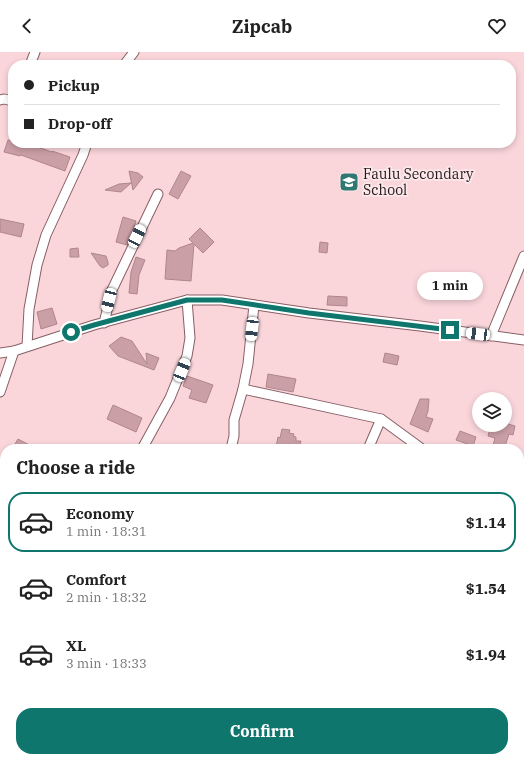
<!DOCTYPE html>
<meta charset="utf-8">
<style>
:root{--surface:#fff;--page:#f2f2f2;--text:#222;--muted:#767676;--line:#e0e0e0;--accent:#0f766e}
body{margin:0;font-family:"IBM Plex Serif",serif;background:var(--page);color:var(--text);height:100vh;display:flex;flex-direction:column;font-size:15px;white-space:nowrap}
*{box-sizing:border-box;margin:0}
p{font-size:13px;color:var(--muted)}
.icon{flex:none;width:22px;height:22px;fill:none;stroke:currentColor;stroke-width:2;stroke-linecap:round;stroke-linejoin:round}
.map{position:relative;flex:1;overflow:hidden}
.side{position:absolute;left:0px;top:392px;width:524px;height:318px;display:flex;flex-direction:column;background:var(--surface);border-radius:16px 16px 0 0;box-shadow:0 2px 6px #0003}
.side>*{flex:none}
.guide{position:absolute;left:8px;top:8px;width:508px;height:88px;border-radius:16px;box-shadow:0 2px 6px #0003;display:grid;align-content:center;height:88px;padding:0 16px;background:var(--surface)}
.controls{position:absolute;left:472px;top:340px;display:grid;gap:8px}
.controls a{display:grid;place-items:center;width:40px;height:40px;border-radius:50%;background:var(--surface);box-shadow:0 2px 6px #0003;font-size:20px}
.end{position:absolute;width:18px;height:18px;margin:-9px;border:5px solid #0f766e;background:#fff;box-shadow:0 0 0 2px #fff}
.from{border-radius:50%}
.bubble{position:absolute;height:28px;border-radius:14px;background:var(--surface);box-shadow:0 2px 6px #0003;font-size:13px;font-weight:700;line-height:28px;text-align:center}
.car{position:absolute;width:12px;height:24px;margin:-12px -6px;border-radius:5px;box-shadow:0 0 3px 1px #0007;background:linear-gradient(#fff 24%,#345 0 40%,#fff 0 76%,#345 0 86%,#fff 0)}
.guide b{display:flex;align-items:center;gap:14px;height:38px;font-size:15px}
.guide b+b{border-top:1px solid var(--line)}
.guide i{width:10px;height:10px;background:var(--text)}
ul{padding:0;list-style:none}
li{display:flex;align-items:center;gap:12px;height:60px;margin:0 8px 6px;padding:0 8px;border:2px solid transparent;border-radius:16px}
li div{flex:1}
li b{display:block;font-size:15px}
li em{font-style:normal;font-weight:700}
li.on{border-color:var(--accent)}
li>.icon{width:36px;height:36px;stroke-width:1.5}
h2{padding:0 16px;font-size:18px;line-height:48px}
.cta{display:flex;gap:8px;margin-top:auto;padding:8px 16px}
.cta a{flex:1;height:46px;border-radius:16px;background:var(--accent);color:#fff;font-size:16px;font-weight:700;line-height:46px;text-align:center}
header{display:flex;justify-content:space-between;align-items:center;height:52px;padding:0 16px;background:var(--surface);font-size:18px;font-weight:700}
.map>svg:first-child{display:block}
</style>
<header><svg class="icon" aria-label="back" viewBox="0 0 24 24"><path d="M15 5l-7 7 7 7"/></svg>Zipcab<svg class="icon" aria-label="heart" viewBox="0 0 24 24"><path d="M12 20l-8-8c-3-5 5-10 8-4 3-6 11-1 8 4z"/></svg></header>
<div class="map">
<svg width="524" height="710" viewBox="0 0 524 710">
<rect width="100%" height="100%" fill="#fad6db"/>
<!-- building -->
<g fill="#cb9fa6" stroke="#b0868c">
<polygon points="8,88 13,89 13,91 19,91 31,94 32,93 52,100 52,99 70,105 65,119 21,103 20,104 4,100"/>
<polygon points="129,119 138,121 143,125 133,138"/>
<polygon points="181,119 191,124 178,147 169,142"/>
<polygon points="131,131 121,140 105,138 119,132"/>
<polygon points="123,165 136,169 131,184 127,193 116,190"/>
<polygon points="0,167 24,172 21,185 0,180"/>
<polygon points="200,176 214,190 203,201 194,192 191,229 165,227 167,198 175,199 179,196 193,191 189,187"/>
<polygon points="320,190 328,191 327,201 319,200"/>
<polygon points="78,196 79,205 70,205 70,197"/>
<polygon points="91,201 106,204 108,210 108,213 103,216 100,214"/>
<polygon points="136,205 145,208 139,223 137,242 129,241 131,220"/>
<polygon points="328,244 347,245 347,254 327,253"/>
<polygon points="52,256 57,272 41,277 37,260"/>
<polygon points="121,285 132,289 147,312 146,301 159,306 154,318 118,304 109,294"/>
<polygon points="385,301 399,304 397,313 383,310"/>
<polygon points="268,322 296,327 293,340 266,335"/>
<polygon points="187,324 213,333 206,351 189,346 192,338 183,334"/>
<polygon points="420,347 429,347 428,359 426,365 433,367 428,380 410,372"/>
<polygon points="113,353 142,366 136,380 107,367"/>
<polygon points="505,371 515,374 513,383 509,382 504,397 492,397 495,386 488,384 491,373 505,373"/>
<polygon points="282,377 290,378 289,381 294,382 293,384 296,385 296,389 301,389 299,397 279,397 279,396 276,395 278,385 280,386"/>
<polygon points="460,379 476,385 473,394 456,388"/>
<polygon points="18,387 37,397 12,397"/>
</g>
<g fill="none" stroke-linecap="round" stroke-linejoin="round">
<!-- minor casing -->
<g stroke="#875f66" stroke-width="11">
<g id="minor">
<polyline points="30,13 35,0"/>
<polyline points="124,13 134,0"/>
<polyline points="0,48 4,47 13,49"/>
<polyline points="104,271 112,238 158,142"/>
<polyline points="491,284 524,204"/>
<polyline points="27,294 29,257 37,213 46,183 83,103 87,91"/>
<polyline points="0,301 14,299 94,273 187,248 222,248 309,261 420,274 524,288"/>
<polyline points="243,337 381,367 422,397"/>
<polyline points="0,340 14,299"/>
<polyline points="142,397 170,346 187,304 190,286 187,248"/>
<polyline points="231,397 234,384 234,368 243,337 248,312 254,253"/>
<polyline points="368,397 381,367"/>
<polyline points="519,422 524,424"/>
<polyline points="519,472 524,477"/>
<polyline points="27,710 34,705"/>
<polyline points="243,710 248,705"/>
</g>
</g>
<!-- minor -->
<use href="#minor" stroke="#fff" stroke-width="9"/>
</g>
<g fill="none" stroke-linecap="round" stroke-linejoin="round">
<!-- route -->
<polyline stroke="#0f766e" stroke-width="5" points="71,280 94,273 187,248 222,248 309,261 450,278"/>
</g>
<!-- icons -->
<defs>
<g id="school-square" transform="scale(1)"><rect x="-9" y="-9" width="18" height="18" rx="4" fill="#307973" stroke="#fbe8eb"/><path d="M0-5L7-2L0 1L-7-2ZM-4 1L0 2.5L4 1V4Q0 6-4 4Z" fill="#fff"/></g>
</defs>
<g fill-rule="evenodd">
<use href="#school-square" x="349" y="130"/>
</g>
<g text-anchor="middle" stroke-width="3.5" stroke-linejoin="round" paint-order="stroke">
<!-- poi labels -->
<g font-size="14" fill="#27171a" stroke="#fbe8eb" text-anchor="start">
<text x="363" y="127">Faulu Secondary<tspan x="363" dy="16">School</tspan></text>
</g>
</g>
</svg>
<div class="controls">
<a><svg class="icon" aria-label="layers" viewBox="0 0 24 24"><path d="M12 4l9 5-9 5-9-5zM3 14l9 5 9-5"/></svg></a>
</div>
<i class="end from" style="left:71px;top:280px"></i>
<i class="end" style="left:450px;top:278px"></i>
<div class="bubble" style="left:417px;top:220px;width:66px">1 min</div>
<i class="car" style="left:137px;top:184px;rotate:26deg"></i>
<i class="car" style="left:109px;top:248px;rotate:194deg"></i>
<i class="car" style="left:252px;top:277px;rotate:186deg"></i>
<i class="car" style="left:478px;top:282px;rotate:277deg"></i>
<i class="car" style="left:182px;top:318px;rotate:22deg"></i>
<div class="guide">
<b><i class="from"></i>Pickup</b>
<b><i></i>Drop-off</b>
</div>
<section class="side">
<h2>Choose a ride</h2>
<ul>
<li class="on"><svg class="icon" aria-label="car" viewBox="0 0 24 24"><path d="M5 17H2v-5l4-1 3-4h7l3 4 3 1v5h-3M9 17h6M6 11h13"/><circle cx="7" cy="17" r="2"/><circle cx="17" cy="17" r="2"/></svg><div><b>Economy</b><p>1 min · 18:31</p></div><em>$1.14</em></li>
<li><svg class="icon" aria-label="car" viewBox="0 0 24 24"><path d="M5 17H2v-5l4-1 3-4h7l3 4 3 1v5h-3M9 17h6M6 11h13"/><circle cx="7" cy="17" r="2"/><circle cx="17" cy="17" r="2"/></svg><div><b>Comfort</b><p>2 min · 18:32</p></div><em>$1.54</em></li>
<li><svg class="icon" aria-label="car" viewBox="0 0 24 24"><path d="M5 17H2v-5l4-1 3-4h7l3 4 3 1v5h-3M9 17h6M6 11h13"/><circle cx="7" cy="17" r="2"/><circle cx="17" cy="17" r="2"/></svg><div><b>XL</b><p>3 min · 18:33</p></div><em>$1.94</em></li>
</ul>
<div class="cta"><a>Confirm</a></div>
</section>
</div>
